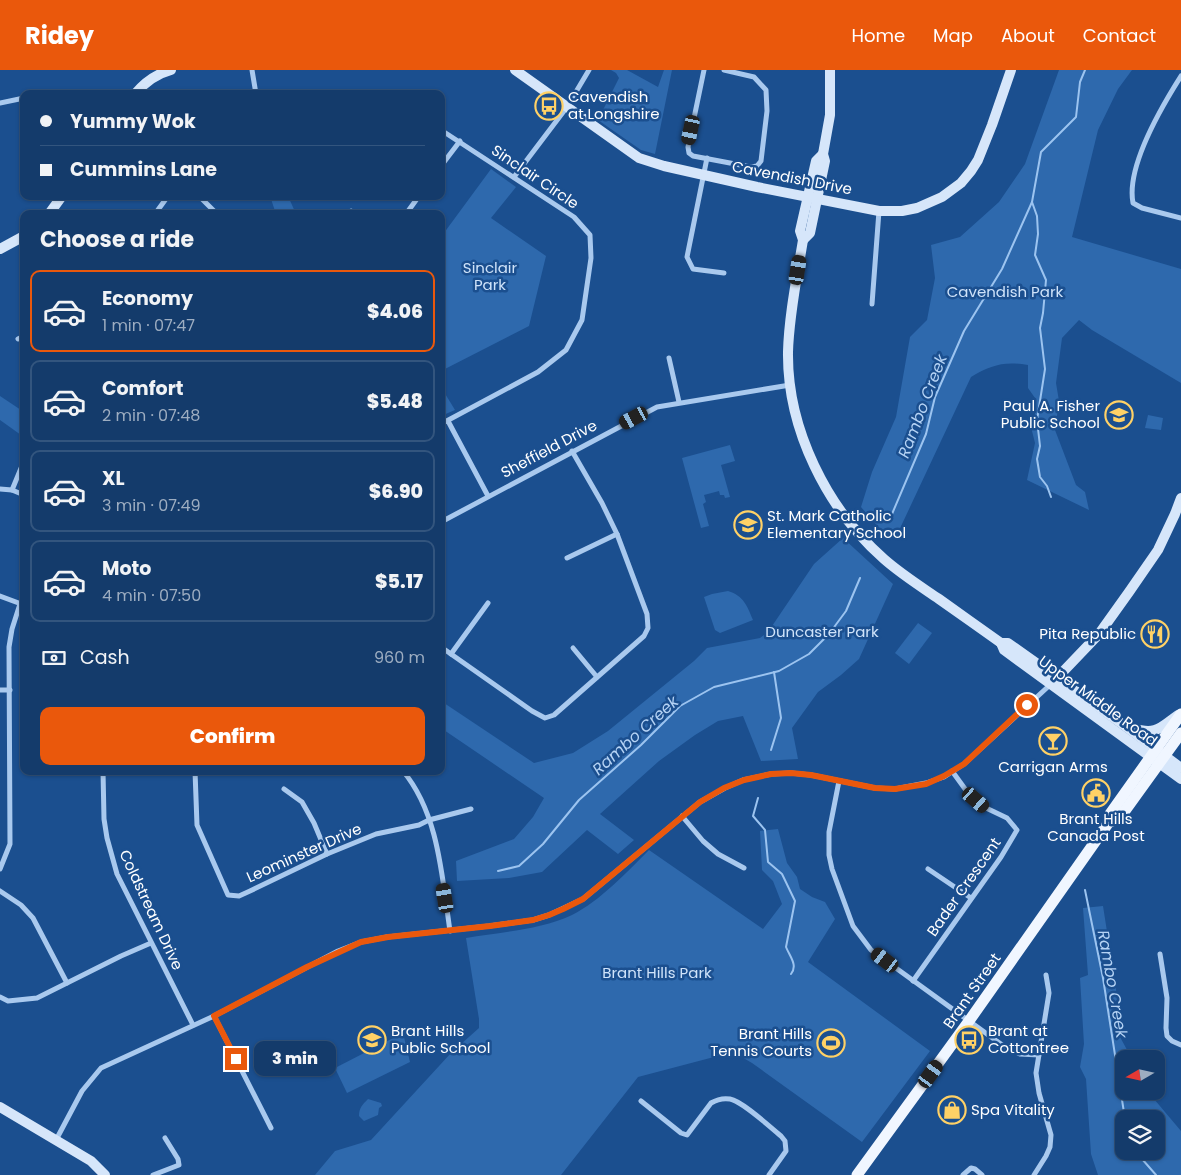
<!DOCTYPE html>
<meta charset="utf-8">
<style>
:root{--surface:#143b6b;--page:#1d4271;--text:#f1f3f6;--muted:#9dadc1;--line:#33557e;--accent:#ea580c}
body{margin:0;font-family:Poppins,sans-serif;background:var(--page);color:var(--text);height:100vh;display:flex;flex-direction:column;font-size:19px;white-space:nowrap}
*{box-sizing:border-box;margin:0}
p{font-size:16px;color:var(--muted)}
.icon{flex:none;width:28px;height:28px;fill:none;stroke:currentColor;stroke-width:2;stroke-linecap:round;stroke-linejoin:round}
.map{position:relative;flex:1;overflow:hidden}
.side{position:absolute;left:20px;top:140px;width:425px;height:565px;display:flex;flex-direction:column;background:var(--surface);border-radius:10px;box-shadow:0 1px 4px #0004,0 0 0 1px var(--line)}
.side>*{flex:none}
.banner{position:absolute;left:20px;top:20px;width:425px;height:110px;border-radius:10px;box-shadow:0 1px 4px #0004,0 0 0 1px var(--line);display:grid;align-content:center;height:110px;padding:0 20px;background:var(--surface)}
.needle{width:32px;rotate:261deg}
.fabs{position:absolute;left:1115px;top:980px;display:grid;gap:10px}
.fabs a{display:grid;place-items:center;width:50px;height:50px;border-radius:10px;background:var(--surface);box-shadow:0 1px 4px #0004,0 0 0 1px var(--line);font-size:25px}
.end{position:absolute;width:22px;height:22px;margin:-11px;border:6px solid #ea580c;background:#fff;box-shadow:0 0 0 2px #fff}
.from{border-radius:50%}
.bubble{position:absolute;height:35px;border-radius:10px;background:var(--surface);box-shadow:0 1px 4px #0004,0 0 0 1px var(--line);font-size:16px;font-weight:800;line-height:35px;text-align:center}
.car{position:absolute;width:15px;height:30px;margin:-15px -8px;border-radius:6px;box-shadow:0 0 4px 1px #0007;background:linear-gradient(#222 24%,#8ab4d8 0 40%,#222 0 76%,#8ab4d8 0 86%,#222 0)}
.banner b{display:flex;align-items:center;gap:18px;height:48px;font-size:19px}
.banner b+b{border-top:1px solid var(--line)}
.banner i{width:12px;height:12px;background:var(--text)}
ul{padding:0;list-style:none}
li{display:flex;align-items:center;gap:15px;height:82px;margin:0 10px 8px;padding:0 10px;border:2px solid var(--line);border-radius:10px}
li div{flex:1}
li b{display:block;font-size:19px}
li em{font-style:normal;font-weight:800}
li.active{border-color:var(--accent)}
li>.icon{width:45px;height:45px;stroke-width:1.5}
h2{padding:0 20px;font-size:22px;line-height:60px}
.pay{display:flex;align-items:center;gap:12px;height:55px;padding:0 20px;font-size:19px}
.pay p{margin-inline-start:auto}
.primary-button{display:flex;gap:10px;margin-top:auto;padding:10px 20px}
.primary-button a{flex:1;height:58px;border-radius:10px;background:var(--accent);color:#fff;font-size:20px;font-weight:800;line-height:58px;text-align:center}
header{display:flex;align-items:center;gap:30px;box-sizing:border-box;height:70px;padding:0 25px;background:var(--accent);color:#fff}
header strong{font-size:24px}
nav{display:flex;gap:28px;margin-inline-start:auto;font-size:18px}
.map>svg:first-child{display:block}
</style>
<header>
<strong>Ridey</strong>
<nav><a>Home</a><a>Map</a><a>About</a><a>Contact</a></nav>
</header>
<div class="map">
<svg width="1181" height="1105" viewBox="0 0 1181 1105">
<rect width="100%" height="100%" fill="#1b4f8f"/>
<!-- green -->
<g fill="#2e69ad" fill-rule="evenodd">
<polygon points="611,0 627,0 658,17 664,0 672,0 655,84 641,80 598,50 619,8 616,3"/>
<path d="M1059,0H1132L1118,19L1098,60L1072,167L1181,199V313L1092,260L1079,250L1062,268L1056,313L1059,331L1055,360L1076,415L1085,422L1089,440L1027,410L1035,373L1032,361L1035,343V328L1028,318V295C1004,291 991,295 971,307L895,469L880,459L861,437L872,402L896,347L910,267L927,250L935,208L931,175L960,167L999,132L1025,94Z"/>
<polygon points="491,99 516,117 491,148 546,186 529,256 441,301 441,167"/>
<polygon points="270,126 288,126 296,144 276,144"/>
<polygon points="441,317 455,340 441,346"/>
<polygon points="0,326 24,342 24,363 21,365 0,350"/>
<polygon points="1148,345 1163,348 1161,360 1145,358"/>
<polygon points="730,375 735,391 721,395 730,427 725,428 724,425 720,425 719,421 704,425 706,432 703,434 709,456 701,458 682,388"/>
<polygon points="843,468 893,514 859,589 841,605 818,622 792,658 798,689 761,691 743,646 718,651 695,665 659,691 600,744 634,770 618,784 587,760 542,802 509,808 457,811 456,791 514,769 533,747 544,728 441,658 441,631 534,693 573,683 608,661 694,591 707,578 760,568 768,562 814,494"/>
<path d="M728,521C744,526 747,536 753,550L720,563L715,560L704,527L712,524Z"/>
<polygon points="918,553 932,563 909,594 895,583"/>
<path d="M778,759L787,793L797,807L800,819L812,827L825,832L835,849L808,892L930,981L862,1072L752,993L733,982L638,1007L561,1105H315L335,1081L371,1070L451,983L479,958V949L466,868C500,862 540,860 572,845C600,831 627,802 649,780L763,859L782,834L773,811L762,800L760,761Z"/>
<path d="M1103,836L1116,919L1120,967L1132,989H1124V1021H1150L1154,1029L1181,1061V1105H1098L1091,1084L1086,1009L1080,997L1084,974L1080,908L1088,905L1083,838ZM1124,1049H1156V1081H1124Z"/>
<polygon points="403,963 410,992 347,1023 335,998"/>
<path d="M368,1029L381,1033L382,1036L379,1038L378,1045L364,1051L359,1046C359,1038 362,1035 368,1029Z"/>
</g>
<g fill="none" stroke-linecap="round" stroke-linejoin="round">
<!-- stream -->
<g stroke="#9cc4f0" stroke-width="2">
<polyline points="1032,132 1037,146 1038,164 1035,185 1046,210 1043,243 1040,258 1045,299 1037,350 1040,376 1037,389 1040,407 1047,416 1051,427"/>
<polyline points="892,444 926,364 935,327 964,261 1002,199 1032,132 1041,82 1076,47 1080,12 1085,0"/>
<polyline points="771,680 781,648 774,602"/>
<path d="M758,728L753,746L765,760L768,792L782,804L795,831L786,877C790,887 798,895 791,904"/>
<polyline points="498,801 519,796 543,774 579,730 641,675 680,636 714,617 779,601 809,584 829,564 846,541 860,508"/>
<polyline points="1085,820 1103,908 1125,1049"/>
<polyline points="1135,1081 1156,1105"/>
</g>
<!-- street -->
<g stroke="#a9c9ee" stroke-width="5">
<polyline points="252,0 256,24"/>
<polyline points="704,0 688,77 689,83 693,86 751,97 757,96 761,91 767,41 766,20 754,7 724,0"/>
<path d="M1181,6C1162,36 1126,97 1133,133L1142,138L1181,148"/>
<polyline points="0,33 24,28"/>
<polyline points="441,60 574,147 590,165 591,188 582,250 566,280 538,302 441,354"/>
<polyline points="707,88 687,187 693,199 724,203"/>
<polyline points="441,96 460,71"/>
<polyline points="514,107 567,37 589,0"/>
<polyline points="199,126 217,144"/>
<polyline points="351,141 352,144"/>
<polyline points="155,144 168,126"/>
<polyline points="406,144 419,126"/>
<polyline points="872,234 879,141"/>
<polyline points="18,269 24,266"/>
<polyline points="669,288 679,332"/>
<polyline points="448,351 488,426"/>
<polyline points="0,419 12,420 24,425"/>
<polyline points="12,420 24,391"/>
<polyline points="441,452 657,337 790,315"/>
<polyline points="567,488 617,464"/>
<polyline points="0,526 24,535"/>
<polyline points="441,577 532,641 545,648 554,645 644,566 648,558 647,544 617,464 602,433 572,381"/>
<polyline points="573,578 597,607"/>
<polyline points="451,584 488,533"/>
<polyline points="0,620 10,620"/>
<polyline points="103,701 104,749 107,768 117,804 193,955"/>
<polyline points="195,701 197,755 228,825 239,826 250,821 327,784 376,764 419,755 429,750 471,739"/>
<path d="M403,701C439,744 442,808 450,861"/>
<polyline points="839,711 829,762 829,785 832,799 853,856 871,880 1005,977 1020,984 1039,985"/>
<polyline points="284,719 302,732 314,753 327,784"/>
<polyline points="682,746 703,771 718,784 744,798"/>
<polyline points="0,799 10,774 9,577 12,559 20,534"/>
<polyline points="928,799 971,828"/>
<polyline points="0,821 21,835 33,848 67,913"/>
<polyline points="1160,884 1167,928 1166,958 1167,966 1172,971 1181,975"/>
<polyline points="913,911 1001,787 1017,760 1007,748 984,737 968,723 952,701"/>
<polyline points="0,927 8,931 37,928 121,886 151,873"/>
<polyline points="214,946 271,1058"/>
<path d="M641,1031L681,1063L687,1065L711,1033C716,1030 724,1028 730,1029C742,1031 770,1057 781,1066L785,1071L786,1081L769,1105"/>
<polyline points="56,1070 82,1021 101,998 214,946 338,881 361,872 387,867 489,856 533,850 549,845 583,829 700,732 725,718 743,710 771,704 791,703 811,705 875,718 895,719 926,713 944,707 964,694 1051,614"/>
<polyline points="153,1105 179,1095 178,1089 165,1068"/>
<polyline points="963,1105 971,1098 975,1099 982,1105"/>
<polyline points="1034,1105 1046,1086 1050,1077 1051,1065 1039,1023 1036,1003 1049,923 1046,905"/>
</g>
<!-- secondary -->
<g stroke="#d6e6fa" stroke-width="10">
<polyline points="515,0 639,88 664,96 757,117 879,141 902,141 917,138 942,127 961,113 971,101 978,90 992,55 1011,0"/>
<path d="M135,24C145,12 156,4 171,0"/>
<path d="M823,84L816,91L800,161L803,170C797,207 789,245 788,282C787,359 827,439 884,489C901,504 920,516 939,529C960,544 980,558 1001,573H1008L1125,656L1181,698"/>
<polyline points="49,144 62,126"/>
<polyline points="803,170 810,163 825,91 823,84 830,45 830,0"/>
<polyline points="0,179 24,166"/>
<polyline points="1001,573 1004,580 1181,709"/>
<polyline points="1056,609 1099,564 1129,522 1158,480 1175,444 1181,428"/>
<path d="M1133,658C1156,666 1161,657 1178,645"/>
<polyline points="0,1037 91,1091 105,1105"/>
</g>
<!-- primary -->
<g stroke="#f0f6ff" stroke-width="11">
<polyline points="1109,752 1119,749 1181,663"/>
<polyline points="857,1105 969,951 1109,752 1110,744 1181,644"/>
</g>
</g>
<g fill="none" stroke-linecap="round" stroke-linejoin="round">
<!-- route -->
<polyline stroke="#ea580c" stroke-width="6" points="236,989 214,946 307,897 361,872 388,867 490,856 533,850 549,845 563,839 583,829 700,732 724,718 744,710 771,704 791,703 811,705 875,718 895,719 926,714 944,706 964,694 1027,635"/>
</g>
<!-- icons -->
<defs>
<g id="bus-ring" transform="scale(1.4375)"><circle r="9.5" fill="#1b4f8f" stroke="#ffd166" stroke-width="1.5"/><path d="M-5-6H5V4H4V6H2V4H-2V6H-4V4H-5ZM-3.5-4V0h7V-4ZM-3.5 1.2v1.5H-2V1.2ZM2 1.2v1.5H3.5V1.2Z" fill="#ffd166"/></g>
<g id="school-ring" transform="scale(1.4375)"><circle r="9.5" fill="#1b4f8f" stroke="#ffd166" stroke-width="1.5"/><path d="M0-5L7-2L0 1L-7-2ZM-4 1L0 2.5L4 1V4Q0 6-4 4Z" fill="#ffd166"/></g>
<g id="restaurant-ring" transform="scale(1.4375)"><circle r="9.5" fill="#1b4f8f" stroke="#ffd166" stroke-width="1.5"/><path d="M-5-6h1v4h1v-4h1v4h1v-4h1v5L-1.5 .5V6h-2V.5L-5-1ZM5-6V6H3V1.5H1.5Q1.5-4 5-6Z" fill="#ffd166"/></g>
<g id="bar-ring" transform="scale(1.4375)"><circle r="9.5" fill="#1b4f8f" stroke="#ffd166" stroke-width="1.5"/><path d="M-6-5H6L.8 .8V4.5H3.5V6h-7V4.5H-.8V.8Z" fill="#ffd166"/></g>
<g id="civic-ring" transform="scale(1.4375)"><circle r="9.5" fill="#1b4f8f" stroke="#ffd166" stroke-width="1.5"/><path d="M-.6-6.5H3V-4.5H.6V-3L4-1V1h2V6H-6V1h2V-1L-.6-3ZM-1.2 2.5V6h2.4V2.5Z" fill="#ffd166"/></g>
<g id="stadium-ring" transform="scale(1.4375)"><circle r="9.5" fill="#1b4f8f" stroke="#ffd166" stroke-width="1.5"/><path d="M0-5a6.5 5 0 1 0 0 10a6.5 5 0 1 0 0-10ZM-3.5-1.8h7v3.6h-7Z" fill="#ffd166"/></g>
<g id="shop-ring" transform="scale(1.4375)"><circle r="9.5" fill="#1b4f8f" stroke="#ffd166" stroke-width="1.5"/><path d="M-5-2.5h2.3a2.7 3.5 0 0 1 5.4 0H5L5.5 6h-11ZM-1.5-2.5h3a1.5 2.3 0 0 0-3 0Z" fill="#ffd166"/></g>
</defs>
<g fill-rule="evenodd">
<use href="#bus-ring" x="549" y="36"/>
<use href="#school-ring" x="1119" y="345"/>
<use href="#school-ring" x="748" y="455"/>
<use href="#restaurant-ring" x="1155" y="564"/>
<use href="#bar-ring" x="1053" y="671"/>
<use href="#civic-ring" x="1096" y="723"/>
<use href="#school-ring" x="372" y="970"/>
<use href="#bus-ring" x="969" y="970"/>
<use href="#stadium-ring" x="831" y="973"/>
<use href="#shop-ring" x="952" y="1040"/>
</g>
<g text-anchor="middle" stroke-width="5" stroke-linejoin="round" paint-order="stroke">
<!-- poi labels -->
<g font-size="15" fill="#fff" stroke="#1b4f8f" text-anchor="start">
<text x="568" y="32">Cavendish<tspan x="568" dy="17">at Longshire</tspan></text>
<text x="1100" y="341" text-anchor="end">Paul A. Fisher<tspan x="1100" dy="17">Public School</tspan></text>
<text x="767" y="451">St. Mark Catholic<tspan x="767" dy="17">Elementary School</tspan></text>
<text x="1136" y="569" text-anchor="end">Pita Republic</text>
<text x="1053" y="702" text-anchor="middle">Carrigan Arms</text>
<text x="1096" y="754" text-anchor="middle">Brant Hills<tspan x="1096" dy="17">Canada Post</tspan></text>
<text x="391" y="966">Brant Hills<tspan x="391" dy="17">Public School</tspan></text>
<text x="988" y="966">Brant at<tspan x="988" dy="17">Cottontree</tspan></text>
<text x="812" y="969" text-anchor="end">Brant Hills<tspan x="812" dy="17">Tennis Courts</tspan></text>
<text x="971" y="1045">Spa Vitality</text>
</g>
<!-- street labels -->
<g font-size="15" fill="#fff" stroke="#1b4f8f">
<text transform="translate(535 107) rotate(34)" y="5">Sinclair Circle</text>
<text transform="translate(792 108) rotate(11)" y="5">Cavendish Drive</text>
<text transform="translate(549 379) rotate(-28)" y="5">Sheffield Drive</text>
<text transform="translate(1098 631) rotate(36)" y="5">Upper Middle Road</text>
<text transform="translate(304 783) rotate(-24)" y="5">Leominster Drive</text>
<text transform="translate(964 817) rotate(-55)" y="5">Bader Crescent</text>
<text transform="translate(151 840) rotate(65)" y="5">Coldstream Drive</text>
<text transform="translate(972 921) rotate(-55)" y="5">Brant Street</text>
</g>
<!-- park labels -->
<g font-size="15" fill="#cfe3fa" stroke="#1b4f8f">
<text x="490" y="203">Sinclair<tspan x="490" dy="17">Park</tspan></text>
<text x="1005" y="227">Cavendish Park</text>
<text x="822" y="567">Duncaster Park</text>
<text x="657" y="908">Brant Hills Park</text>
</g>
<!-- water labels -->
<g font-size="16" font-style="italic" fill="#b5d3f5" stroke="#1b4f8f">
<text transform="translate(922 336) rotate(-69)" y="6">Rambo Creek</text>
<text transform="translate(635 665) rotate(-42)" y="6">Rambo Creek</text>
<text transform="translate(1113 914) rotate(80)" y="6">Rambo Creek</text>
</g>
</g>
</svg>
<div class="fabs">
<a><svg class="needle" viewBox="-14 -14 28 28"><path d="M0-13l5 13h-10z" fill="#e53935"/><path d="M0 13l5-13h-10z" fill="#9dadc1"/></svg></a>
<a><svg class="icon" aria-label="layers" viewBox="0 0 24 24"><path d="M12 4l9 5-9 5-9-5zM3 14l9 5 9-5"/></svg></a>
</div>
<i class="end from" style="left:1027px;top:635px"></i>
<i class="end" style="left:236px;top:989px"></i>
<div class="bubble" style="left:254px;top:971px;width:82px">3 min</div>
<i class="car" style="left:691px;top:60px;rotate:192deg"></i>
<i class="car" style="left:798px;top:200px;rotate:9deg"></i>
<i class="car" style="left:634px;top:348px;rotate:242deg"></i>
<i class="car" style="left:976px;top:730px;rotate:131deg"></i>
<i class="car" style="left:445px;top:828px;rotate:351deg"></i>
<i class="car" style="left:885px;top:890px;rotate:307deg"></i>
<i class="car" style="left:931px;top:1004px;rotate:36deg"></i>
<div class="banner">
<b><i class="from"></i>Yummy Wok</b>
<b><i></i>Cummins Lane</b>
</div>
<section class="side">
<h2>Choose a ride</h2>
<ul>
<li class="active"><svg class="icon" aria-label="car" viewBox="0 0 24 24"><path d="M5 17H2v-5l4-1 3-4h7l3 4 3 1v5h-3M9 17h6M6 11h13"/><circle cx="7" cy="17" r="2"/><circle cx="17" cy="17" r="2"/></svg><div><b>Economy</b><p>1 min · 07:47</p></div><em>$4.06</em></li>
<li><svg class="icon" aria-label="car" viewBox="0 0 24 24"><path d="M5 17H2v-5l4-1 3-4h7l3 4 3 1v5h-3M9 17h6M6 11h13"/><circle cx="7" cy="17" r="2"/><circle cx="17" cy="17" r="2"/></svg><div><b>Comfort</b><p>2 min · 07:48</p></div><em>$5.48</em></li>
<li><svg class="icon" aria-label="car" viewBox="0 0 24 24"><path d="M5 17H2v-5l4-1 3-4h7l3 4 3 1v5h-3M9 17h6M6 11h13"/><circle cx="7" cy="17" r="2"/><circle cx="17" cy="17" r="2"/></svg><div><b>XL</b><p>3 min · 07:49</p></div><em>$6.90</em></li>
<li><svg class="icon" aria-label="car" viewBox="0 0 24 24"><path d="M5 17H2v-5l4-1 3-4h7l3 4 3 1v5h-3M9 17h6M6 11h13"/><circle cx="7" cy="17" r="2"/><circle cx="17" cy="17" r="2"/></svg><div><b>Moto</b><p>4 min · 07:50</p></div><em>$5.17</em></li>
</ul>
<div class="pay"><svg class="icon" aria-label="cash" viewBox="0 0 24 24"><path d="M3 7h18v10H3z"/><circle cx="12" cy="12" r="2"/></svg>Cash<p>960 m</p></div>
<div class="primary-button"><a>Confirm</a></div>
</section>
</div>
